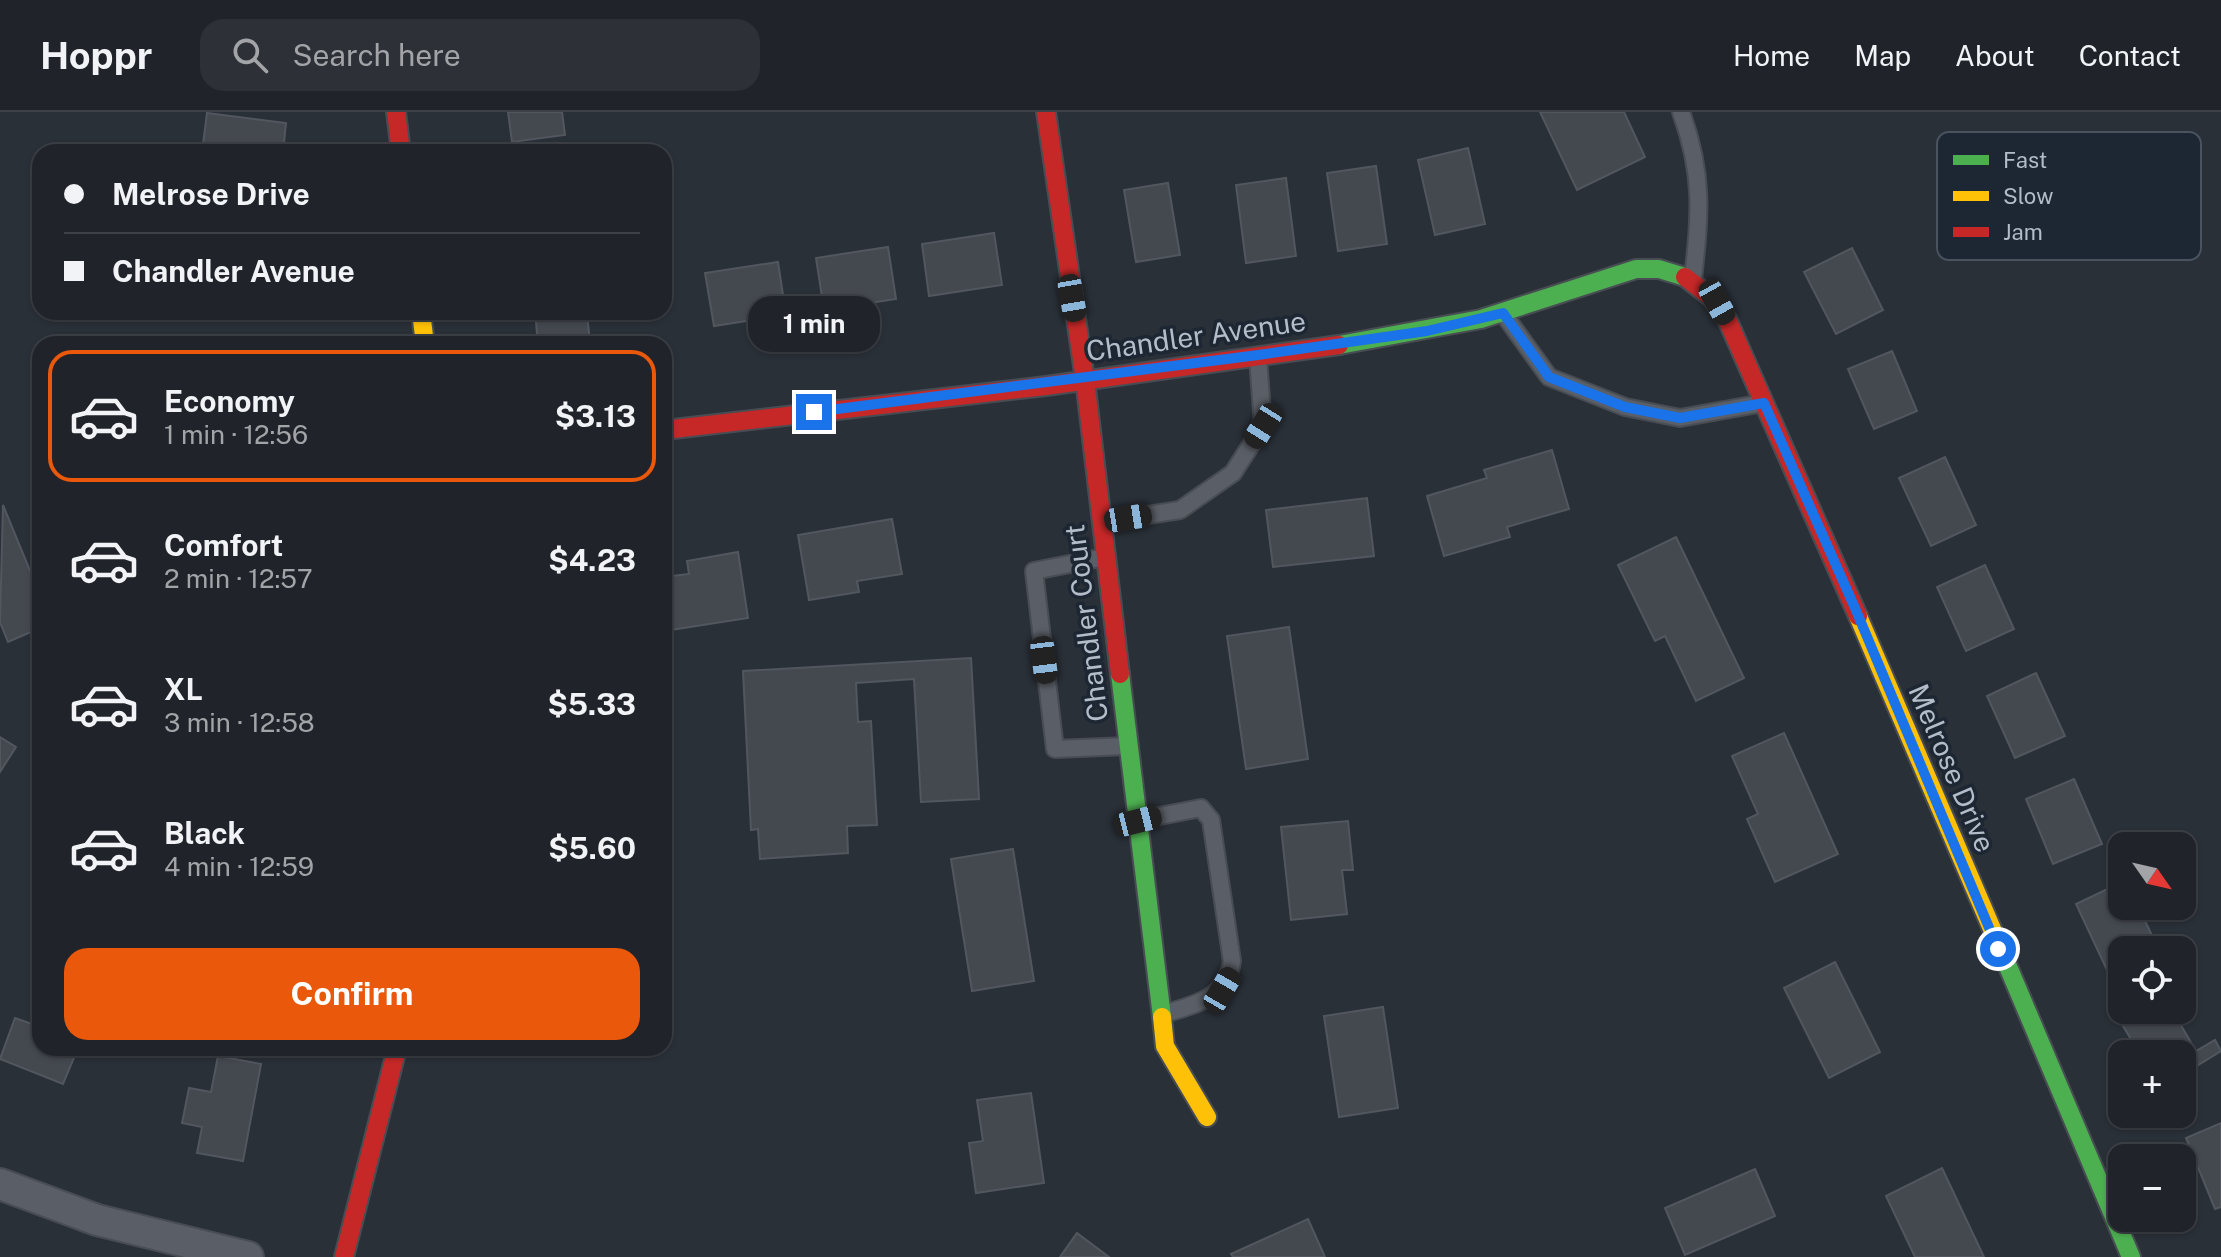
<!DOCTYPE html>
<meta charset="utf-8">
<style>
:root{--surface:#20242a;--page:#2d3036;--text:#f1f3f6;--muted:#a2a4a8;--line:#3d4147;--accent:#ea580c}
body{margin:0;font-family:"Public Sans",sans-serif;background:var(--page);color:var(--text);height:100vh;display:flex;flex-direction:column;font-size:30px;white-space:nowrap}
*{box-sizing:border-box;margin:0}
p{font-size:26px;color:var(--muted)}
.icon{flex:none;width:44px;height:44px;fill:none;stroke:currentColor;stroke-width:2;stroke-linecap:round;stroke-linejoin:round}
.map{position:relative;flex:1;overflow:hidden}
.drawer{position:absolute;left:32px;top:224px;width:640px;height:720px;display:flex;flex-direction:column;background:var(--surface);border-radius:24px;box-shadow:0 2px 6px #0004,0 0 0 2px var(--line)}
.drawer>*{flex:none}
.guide{position:absolute;left:32px;top:32px;width:640px;height:176px;border-radius:24px;box-shadow:0 2px 6px #0004,0 0 0 2px var(--line);display:grid;align-content:center;height:176px;padding:0 32px;background:var(--surface)}
.needle{width:52px;rotate:124deg}
.controls{position:absolute;left:2108px;top:720px;display:grid;gap:16px}
.controls a{display:grid;place-items:center;width:88px;height:88px;border-radius:16px;background:var(--surface);box-shadow:0 2px 6px #0004,0 0 0 2px var(--line);font-size:40px}
.end{position:absolute;width:36px;height:36px;margin:-18px;border:10px solid #1a73e8;background:#fff;box-shadow:0 0 0 4px #fff}
.from{border-radius:50%}
.bubble{position:absolute;height:56px;border-radius:24px;background:var(--surface);box-shadow:0 2px 6px #0004,0 0 0 2px var(--line);font-size:26px;font-weight:700;line-height:56px;text-align:center}
.car{position:absolute;width:24px;height:48px;margin:-24px -12px;border-radius:10px;box-shadow:0 0 6px 2px #0007;background:linear-gradient(#222 24%,#8ab4d8 0 40%,#222 0 76%,#8ab4d8 0 86%,#222 0)}
.guide b{display:flex;align-items:center;gap:28px;height:76px;font-size:30px}
.guide b+b{border-top:2px solid var(--line)}
.guide i{width:20px;height:20px;background:var(--text)}
ul{padding:14px 0 0;list-style:none}
li{display:flex;align-items:center;gap:24px;height:132px;margin:0 16px 12px;padding:0 16px;border:4px solid transparent;border-radius:24px}
li div{flex:1}
li b{display:block;font-size:30px}
li em{font-style:normal;font-weight:700}
li.active{border-color:var(--accent)}
li>.icon{width:72px;height:72px;stroke-width:1.5}
.cta{display:flex;gap:16px;margin-top:auto;padding:16px 32px}
.cta a{flex:1;height:92px;border-radius:24px;background:var(--accent);color:#fff;font-size:32px;font-weight:700;line-height:92px;text-align:center}
header{display:flex;align-items:center;gap:48px;box-sizing:border-box;height:112px;padding:0 40px;background:var(--surface);border-bottom:2px solid var(--line)}
header strong{font-size:38px}
nav{display:flex;gap:44px;margin-inline-start:auto;font-size:28px}
.search{width:560px;height:72px;background:var(--page);display:flex;align-items:center;gap:20px;box-sizing:border-box;padding:0 28px;border-radius:24px;color:var(--muted);font-size:30px}
.map>svg:first-child{display:block}
</style>
<header>
<strong>Hoppr</strong>
<div class="search"><svg class="icon" aria-label="search" viewBox="0 0 24 24"><circle cx="10" cy="10" r="6"/><path d="M15 15l6 6"/></svg>Search here</div>
<nav><a>Home</a><a>Map</a><a>About</a><a>Contact</a></nav>
</header>
<div class="map">
<svg width="2221" height="1145" viewBox="0 0 2221 1145">
<rect width="100%" height="100%" fill="#2a3038"/>
<!-- building -->
<g fill="#444950" stroke="#52575f" stroke-width="2">
<polygon points="508,0 562,0 565,23 512,30"/>
<polygon points="1540,0 1624,0 1645,45 1577,78"/>
<polygon points="207,1 286,11 283,40 202,40"/>
<polygon points="1468,36 1485,112 1435,123 1418,48"/>
<polygon points="1376,54 1387,132 1338,139 1327,61"/>
<polygon points="1286,66 1296,144 1246,151 1236,73"/>
<polygon points="1168,71 1180,143 1136,150 1124,78"/>
<polygon points="994,121 1002,173 929,184 922,132"/>
<polygon points="888,135 896,187 824,198 816,146"/>
<polygon points="1852,136 1883,198 1836,222 1804,160"/>
<polygon points="778,150 786,203 714,214 705,161"/>
<polygon points="535,200 587,200 590,232 538,232"/>
<polygon points="1892,239 1917,299 1874,317 1848,257"/>
<polygon points="1552,338 1569,397 1507,415 1510,425 1444,444 1427,384 1487,366 1484,358"/>
<polygon points="1945,345 1976,413 1931,434 1899,366"/>
<polygon points="1367,386 1374,444 1273,455 1266,398"/>
<polygon points="3,393 40,483 40,516 8,530 0,510"/>
<polygon points="892,407 902,462 857,469 859,480 809,488 798,423"/>
<polygon points="1676,425 1744,566 1696,589 1665,524 1655,529 1618,453"/>
<polygon points="738,440 748,506 664,519 664,465 689,462 687,449"/>
<polygon points="1985,453 2014,517 1966,539 1937,475"/>
<polygon points="1289,515 1308,647 1246,657 1227,524"/>
<polygon points="971,546 979,687 921,690 914,567 856,571 858,610 871,609 877,713 847,714 848,741 760,747 758,717 751,718 743,559"/>
<polygon points="2036,561 2065,624 2015,646 1987,584"/>
<polygon points="1784,621 1838,742 1775,770 1747,707 1758,702 1732,644"/>
<polygon points="0,625 16,635 0,660"/>
<polygon points="2074,667 2102,732 2053,752 2026,687"/>
<polygon points="1348,709 1353,758 1342,758 1347,802 1291,808 1281,715"/>
<polygon points="1013,737 1034,869 972,879 951,747"/>
<polygon points="2122,770 2122,794 2138,794 2157,834 2148,838 2122,838 2122,869 2114,873 2076,792"/>
<polygon points="1835,850 1880,940 1829,966 1784,876"/>
<polygon points="39,894 40,936 78,936 63,972 0,947 15,906 32,912"/>
<polygon points="1383,895 1398,996 1339,1005 1324,904"/>
<polygon points="2151,898 2172,898 2196,939 2215,928 2221,939 2182,963 2182,942 2140,942 2123,914"/>
<polygon points="218,944 261,952 243,1049 197,1041 202,1015 182,1011 189,976 211,980"/>
<polygon points="1031,981 1044,1071 976,1081 969,1031 983,1029 977,988"/>
<polygon points="2221,1011 2221,1095 2215,1097 2186,1026"/>
<polygon points="1942,1056 1984,1145 1915,1145 1886,1084"/>
<polygon points="1755,1057 1775,1104 1685,1143 1665,1096"/>
<polygon points="1308,1107 1325,1145 1233,1145 1231,1142"/>
<polygon points="1077,1121 1109,1145 1060,1145"/>
</g>
<g fill="none" stroke-linecap="round" stroke-linejoin="round">
<!-- lane casing -->
<g stroke="#484c53" stroke-width="20">
<g id="lane">
<path d="M1681,0C1704,63 1700,102 1693,167"/>
<polyline points="1505,204 1549,265 1625,295 1680,306 1763,291"/>
<polyline points="1102,410 1180,398 1233,361 1263,314 1258,245"/>
<polyline points="1105,445 1034,459 1055,637 1128,634"/>
<path d="M1139,708L1201,696L1211,708L1232,849C1227,886 1194,893 1163,902"/>
</g>
</g>
<!-- street casing -->
<g stroke="#484c53" stroke-width="34">
<polyline id="street" points="0,1072 97,1108 248,1145"/>
</g>
<!-- fast casing -->
<g stroke="#484c53" stroke-width="22">
<g id="fast">
<polyline points="1339,233 1481,207 1636,157 1659,157 1685,165"/>
<polyline points="1120,562 1162,905"/>
<polyline points="2001,838 2131,1145"/>
</g>
</g>
<!-- slow casing -->
<g stroke="#484c53" stroke-width="22">
<g id="slow">
<polyline points="421,200 425,232"/>
<polyline points="1858,504 2001,838"/>
<polyline points="1162,905 1165,934 1207,1005"/>
</g>
</g>
<!-- jam casing -->
<g stroke="#484c53" stroke-width="22">
<g id="jam">
<polyline points="396,0 401,40"/>
<polyline points="1046,0 1085,268 1120,562"/>
<polyline points="1685,165 1712,186 1727,207 1858,504"/>
<polyline points="664,318 1046,274 1339,233"/>
<polyline points="344,1145 397,936"/>
</g>
</g>
<!-- lane -->
<use href="#lane" stroke="#5a5e66" stroke-width="16"/>
<!-- street -->
<use href="#street" stroke="#5a5e66" stroke-width="30"/>
<!-- fast -->
<use href="#fast" stroke="#4caf50" stroke-width="18"/>
<!-- slow -->
<use href="#slow" stroke="#ffc107" stroke-width="18"/>
<!-- jam -->
<use href="#jam" stroke="#c62828" stroke-width="18"/>
</g>
<g fill="none" stroke-linecap="round" stroke-linejoin="round">
<!-- route -->
<polyline stroke="#1a73e8" stroke-width="10" points="814,300 1258,243 1427,219 1503,201 1549,265 1625,295 1680,306 1764,291 1855,496 1998,837"/>
</g>
<g text-anchor="middle" stroke-width="7" stroke-linejoin="round" paint-order="stroke">
<!-- street labels -->
<g font-size="28" fill="#b4bcc9" stroke="#1d2633">
<text transform="translate(1196 224) rotate(-8)" y="10">Chandler Avenue</text>
<text transform="translate(1086 511) rotate(-97)" y="10">Chandler Court</text>
<text transform="translate(1952 656) rotate(67)" y="10">Melrose Drive</text>
</g>
</g>
<!-- legend -->
<rect x="1937" y="20" width="264" height="128" rx="12" fill="#1d2633" stroke="#4a5360" stroke-width="2"/>
<rect x="1953" y="43" width="36" height="10" fill="#4caf50"/>
<rect x="1953" y="79" width="36" height="10" fill="#ffc107"/>
<rect x="1953" y="115" width="36" height="10" fill="#c62828"/>
<g font-size="22" fill="#b4bcc9">
<text x="2003" y="56">Fast</text>
<text x="2003" y="92">Slow</text>
<text x="2003" y="128">Jam</text>
</g>
</svg>
<div class="controls">
<a><svg class="needle" viewBox="-14 -14 28 28"><path d="M0-13l5 13h-10z" fill="#e53935"/><path d="M0 13l5-13h-10z" fill="#a2a4a8"/></svg></a>
<a><svg class="icon" aria-label="locate" viewBox="0 0 24 24"><circle cx="12" cy="12" r="6"/><path d="M12 2v4M12 18v4M2 12h4M18 12h4"/></svg></a>
<a>+</a>
<a>−</a>
</div>
<i class="end from" style="left:1998px;top:837px"></i>
<i class="end" style="left:814px;top:300px"></i>
<div class="bubble" style="left:748px;top:184px;width:132px">1 min</div>
<i class="car" style="left:1072px;top:186px;rotate:170deg"></i>
<i class="car" style="left:1717px;top:190px;rotate:151deg"></i>
<i class="car" style="left:1263px;top:314px;rotate:212deg"></i>
<i class="car" style="left:1128px;top:406px;rotate:81deg"></i>
<i class="car" style="left:1044px;top:548px;rotate:173deg"></i>
<i class="car" style="left:1138px;top:709px;rotate:76deg"></i>
<i class="car" style="left:1222px;top:878px;rotate:30deg"></i>
<div class="guide">
<b><i class="from"></i>Melrose Drive</b>
<b><i></i>Chandler Avenue</b>
</div>
<section class="drawer">
<ul>
<li class="active"><svg class="icon" aria-label="car" viewBox="0 0 24 24"><path d="M5 17H2v-5l4-1 3-4h7l3 4 3 1v5h-3M9 17h6M6 11h13"/><circle cx="7" cy="17" r="2"/><circle cx="17" cy="17" r="2"/></svg><div><b>Economy</b><p>1 min · 12:56</p></div><em>$3.13</em></li>
<li><svg class="icon" aria-label="car" viewBox="0 0 24 24"><path d="M5 17H2v-5l4-1 3-4h7l3 4 3 1v5h-3M9 17h6M6 11h13"/><circle cx="7" cy="17" r="2"/><circle cx="17" cy="17" r="2"/></svg><div><b>Comfort</b><p>2 min · 12:57</p></div><em>$4.23</em></li>
<li><svg class="icon" aria-label="car" viewBox="0 0 24 24"><path d="M5 17H2v-5l4-1 3-4h7l3 4 3 1v5h-3M9 17h6M6 11h13"/><circle cx="7" cy="17" r="2"/><circle cx="17" cy="17" r="2"/></svg><div><b>XL</b><p>3 min · 12:58</p></div><em>$5.33</em></li>
<li><svg class="icon" aria-label="car" viewBox="0 0 24 24"><path d="M5 17H2v-5l4-1 3-4h7l3 4 3 1v5h-3M9 17h6M6 11h13"/><circle cx="7" cy="17" r="2"/><circle cx="17" cy="17" r="2"/></svg><div><b>Black</b><p>4 min · 12:59</p></div><em>$5.60</em></li>
</ul>
<div class="cta"><a>Confirm</a></div>
</section>
</div>
